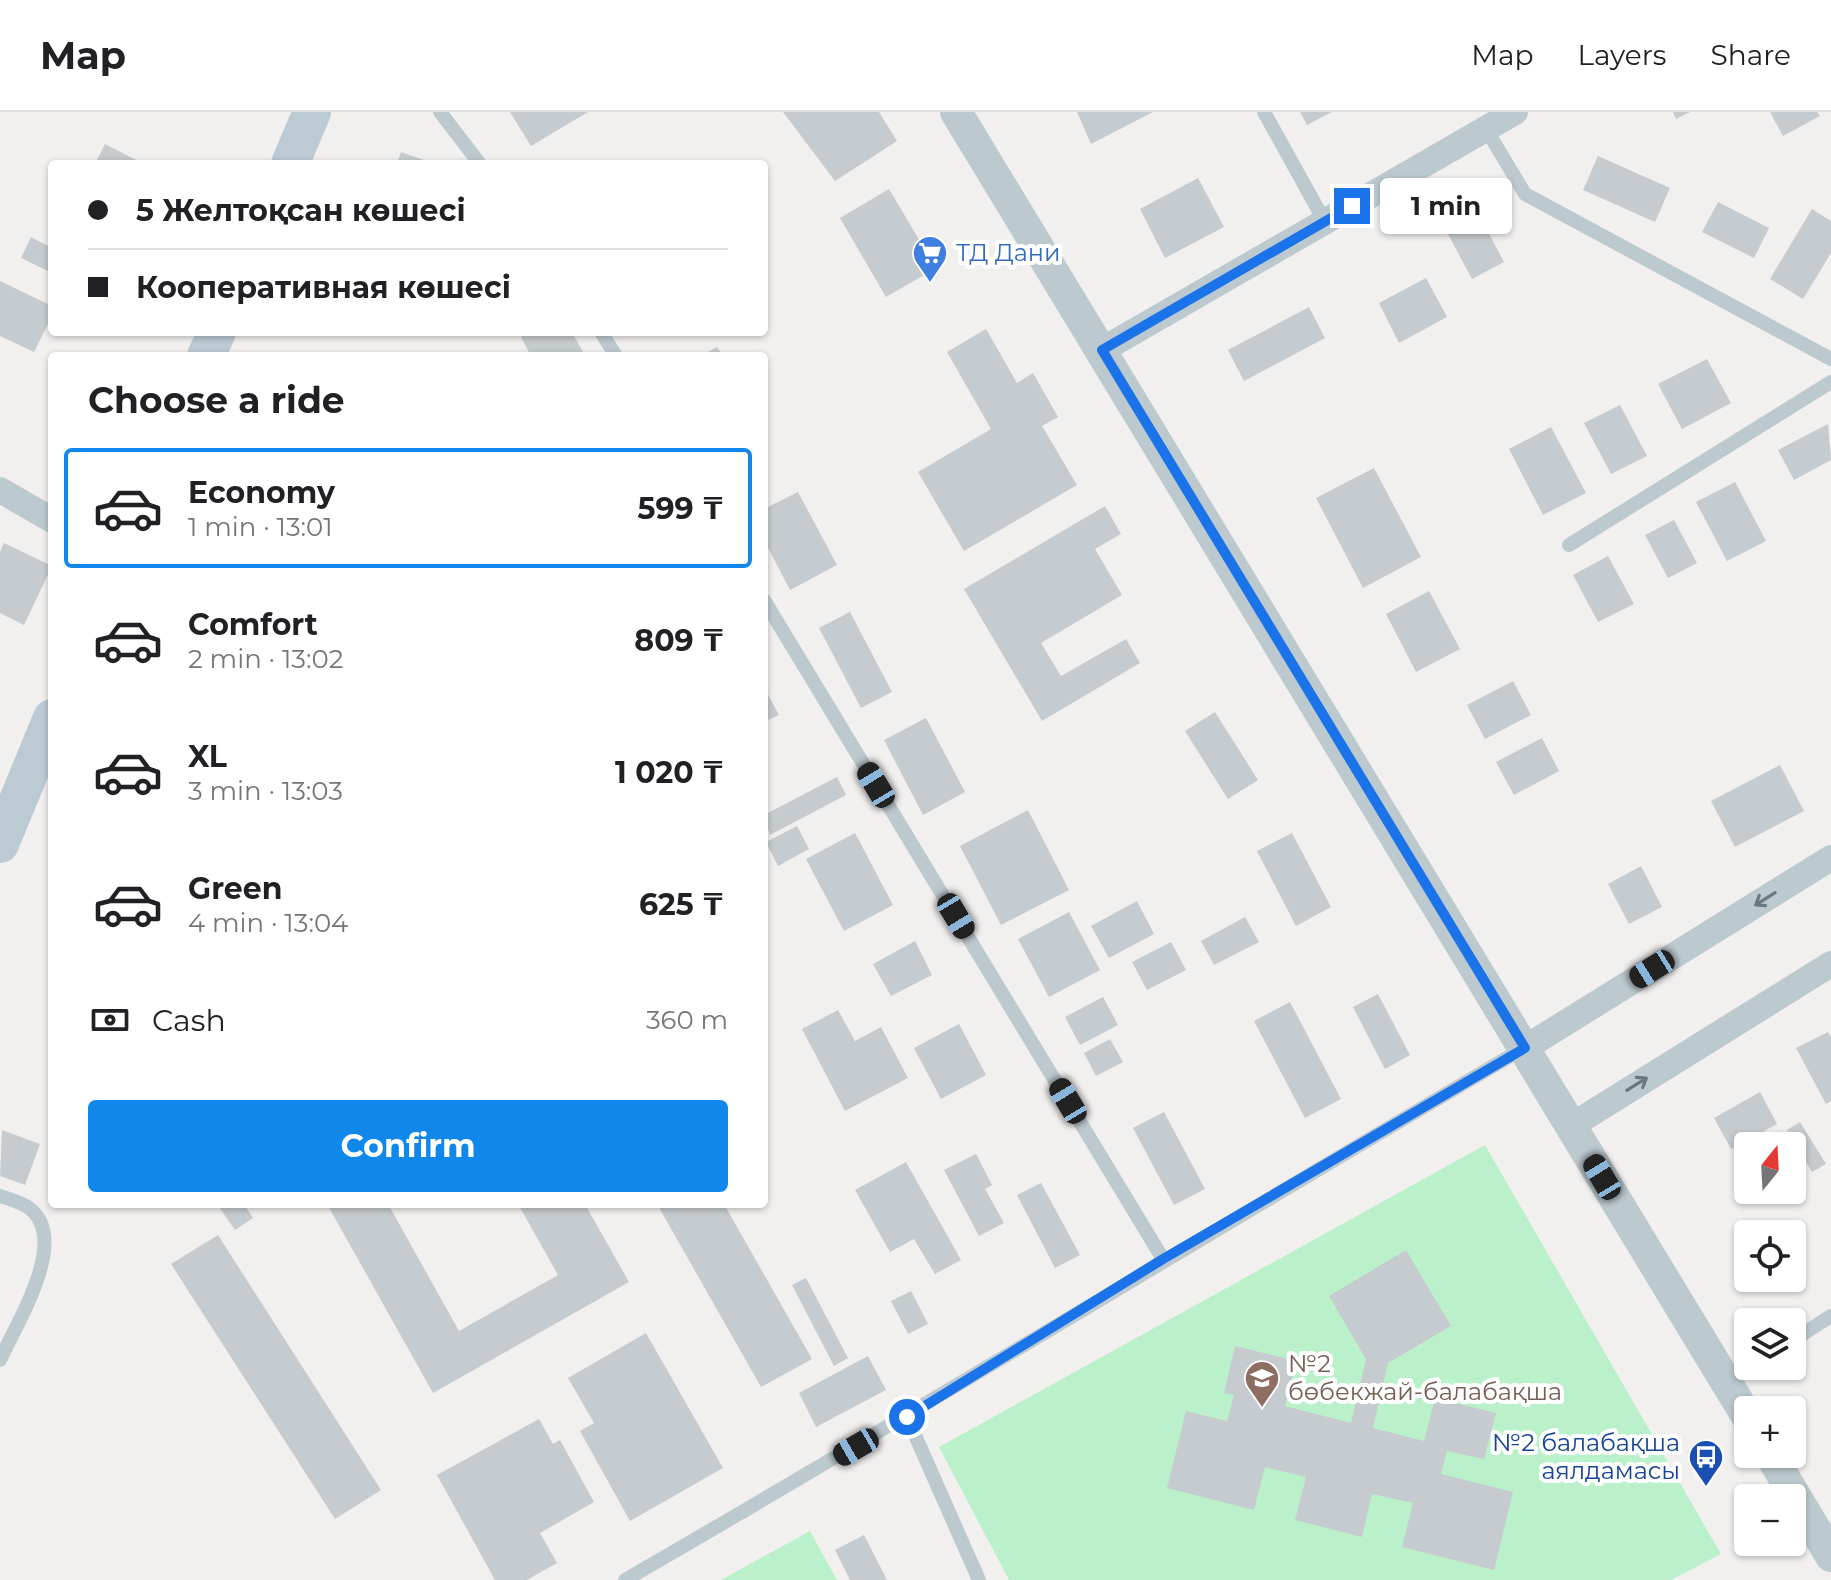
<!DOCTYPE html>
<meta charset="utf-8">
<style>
:root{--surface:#fff;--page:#f6f6f6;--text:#202124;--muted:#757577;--line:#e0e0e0;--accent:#1088eb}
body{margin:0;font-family:Montserrat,sans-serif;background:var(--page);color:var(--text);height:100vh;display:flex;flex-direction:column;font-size:30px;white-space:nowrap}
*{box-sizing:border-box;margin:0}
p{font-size:26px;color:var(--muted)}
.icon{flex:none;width:44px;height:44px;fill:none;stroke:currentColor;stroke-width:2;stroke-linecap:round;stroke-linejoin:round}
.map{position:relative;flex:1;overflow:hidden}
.panel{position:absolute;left:48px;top:240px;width:720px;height:856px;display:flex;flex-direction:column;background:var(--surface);border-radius:8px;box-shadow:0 2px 6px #0004}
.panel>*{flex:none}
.banner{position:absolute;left:48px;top:48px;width:720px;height:176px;border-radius:8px;box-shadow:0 2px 6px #0004;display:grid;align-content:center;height:176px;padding:0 40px;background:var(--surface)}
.needle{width:52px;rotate:18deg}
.buttons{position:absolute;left:1734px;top:1020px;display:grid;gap:16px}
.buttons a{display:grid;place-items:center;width:72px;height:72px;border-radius:8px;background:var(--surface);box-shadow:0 2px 6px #0004;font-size:40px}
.end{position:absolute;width:36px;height:36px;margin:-18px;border:10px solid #1a73e8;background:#fff;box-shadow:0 0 0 4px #fff}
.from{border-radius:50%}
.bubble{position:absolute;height:56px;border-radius:8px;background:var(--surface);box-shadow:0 2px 6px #0004;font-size:26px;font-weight:700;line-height:56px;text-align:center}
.car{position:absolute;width:24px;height:48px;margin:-24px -12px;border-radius:10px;box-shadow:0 0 6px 2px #0007;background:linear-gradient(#222 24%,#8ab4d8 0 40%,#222 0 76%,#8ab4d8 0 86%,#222 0)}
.banner b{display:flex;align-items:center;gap:28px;height:76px;font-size:30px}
.banner b+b{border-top:2px solid var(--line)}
.banner i{width:20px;height:20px;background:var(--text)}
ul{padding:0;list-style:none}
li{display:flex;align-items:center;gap:24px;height:120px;margin:0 16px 12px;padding:0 24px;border:4px solid transparent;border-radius:8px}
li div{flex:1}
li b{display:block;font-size:30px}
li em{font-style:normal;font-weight:700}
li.on{border-color:var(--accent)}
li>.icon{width:72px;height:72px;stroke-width:1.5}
h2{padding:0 40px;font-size:36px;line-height:96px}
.pay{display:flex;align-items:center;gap:20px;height:88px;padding:0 40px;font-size:30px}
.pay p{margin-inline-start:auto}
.cta{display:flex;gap:16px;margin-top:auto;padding:16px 40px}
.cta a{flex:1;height:92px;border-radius:8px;background:var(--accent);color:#fff;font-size:32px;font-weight:700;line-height:92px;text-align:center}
header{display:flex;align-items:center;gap:48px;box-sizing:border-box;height:112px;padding:0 40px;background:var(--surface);border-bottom:2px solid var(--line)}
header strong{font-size:38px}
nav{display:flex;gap:44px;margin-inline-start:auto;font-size:28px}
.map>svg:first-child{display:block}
</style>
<header>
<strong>Map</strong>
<nav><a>Map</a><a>Layers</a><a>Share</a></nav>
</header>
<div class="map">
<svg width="1831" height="1468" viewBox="0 0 1831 1468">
<rect width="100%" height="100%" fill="#f2efef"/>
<!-- green -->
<g fill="#bbf1ca">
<polygon points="1485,1033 1721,1442 1671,1468 1009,1468 939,1335"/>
<polygon points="810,1419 837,1468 721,1468"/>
</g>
<!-- building -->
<g fill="#c6cbcf">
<polygon points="510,0 588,0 531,34"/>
<polygon points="783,0 879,0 897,29 835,69"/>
<polygon points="1077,0 1153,0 1091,32"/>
<polygon points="1300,0 1332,0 1307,13"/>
<polygon points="1673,0 1690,0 1676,7"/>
<polygon points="1770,0 1817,0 1820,4 1783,24"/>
<polygon points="105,32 140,50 139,52 95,52"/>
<polygon points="401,40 435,52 397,52"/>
<polygon points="1598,44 1670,76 1655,110 1583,78"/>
<polygon points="1198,66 1224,115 1165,146 1140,97"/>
<polygon points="889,77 936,156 886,185 840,106"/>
<polygon points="1472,90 1504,150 1472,167 1440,107"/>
<polygon points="1718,90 1769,116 1754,146 1702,120"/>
<polygon points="1812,97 1831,109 1831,141 1803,187 1770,167"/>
<polygon points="31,125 52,136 52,161 21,146"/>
<polygon points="1426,166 1447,205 1399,231 1379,191"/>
<polygon points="0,169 52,194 52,204 34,240 0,224"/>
<polygon points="1309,195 1325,226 1244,269 1228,238"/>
<polygon points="986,217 1017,271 1033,261 1058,305 1042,314 1077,373 964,439 918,360 991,317 947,240"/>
<polygon points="530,220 572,220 585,244 531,244 521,225"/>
<polygon points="717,235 723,244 701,244"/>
<polygon points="1707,247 1731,291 1682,317 1658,272"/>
<polygon points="1620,293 1647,344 1611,362 1584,311"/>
<polygon points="1828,312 1831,348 1794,368 1778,338"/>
<polygon points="1551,315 1586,381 1543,403 1509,337"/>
<polygon points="1374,356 1421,445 1363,476 1316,386"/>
<polygon points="1735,370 1766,429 1727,449 1696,390"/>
<polygon points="798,380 837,453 790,478 764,428 764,397"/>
<polygon points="1105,394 1121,422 1095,437 1122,483 1041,531 1061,564 1126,527 1140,551 1042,609 964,477"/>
<polygon points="1674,408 1697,451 1668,466 1645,423"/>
<polygon points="4,431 52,454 24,513 0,501 0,440"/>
<polygon points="1608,444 1634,492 1598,510 1573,463"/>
<polygon points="1429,479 1460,537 1416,560 1386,502"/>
<polygon points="850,500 892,580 861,596 819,516"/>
<polygon points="1513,569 1531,603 1485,627 1467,593"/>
<polygon points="764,575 779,603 764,610"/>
<polygon points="1215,600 1258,668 1228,687 1185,619"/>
<polygon points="926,606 965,680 923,703 884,628"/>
<polygon points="1542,626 1559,659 1514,683 1496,650"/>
<polygon points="1780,653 1804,699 1735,735 1711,689"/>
<polygon points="837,665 846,683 770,723 764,703"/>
<polygon points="1028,698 1069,778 1001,813 960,734"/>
<polygon points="797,714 809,737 778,754 766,730"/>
<polygon points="855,721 893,793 844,819 806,747"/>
<polygon points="1292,721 1331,795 1296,814 1257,739"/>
<polygon points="1641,754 1662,795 1629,812 1608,772"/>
<polygon points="1137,789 1154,822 1109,846 1091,814"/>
<polygon points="1069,800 1100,858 1049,885 1018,827"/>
<polygon points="1245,805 1259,830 1214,853 1201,829"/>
<polygon points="915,829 932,863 891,884 873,852"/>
<polygon points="1171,830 1186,858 1147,878 1132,850"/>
<polygon points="1378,882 1410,943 1385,957 1353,895"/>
<polygon points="1103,885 1118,913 1080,933 1065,905"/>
<polygon points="1290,890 1341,987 1305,1006 1254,909"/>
<polygon points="838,898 855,929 881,915 908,966 845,999 802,917"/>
<polygon points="959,912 986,963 941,987 914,936"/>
<polygon points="1828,920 1831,925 1831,989 1826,992 1796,936"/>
<polygon points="1110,927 1123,950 1096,964 1084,941"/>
<polygon points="1760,980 1777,1012 1731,1037 1714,1006"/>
<polygon points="1164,1000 1205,1077 1174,1093 1133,1016"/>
<polygon points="1800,1010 1826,1052 1812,1060 1787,1018"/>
<polygon points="2,1018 40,1032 25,1073 0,1064"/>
<polygon points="976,1042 992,1073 985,1077 1004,1111 979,1124 944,1058"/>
<polygon points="906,1050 961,1148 935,1162 914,1127 890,1140 855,1078"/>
<polygon points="1041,1071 1080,1143 1055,1156 1017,1083"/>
<polygon points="217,1092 244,1092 253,1106 235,1118"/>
<polygon points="327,1092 388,1092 459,1219 558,1163 518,1092 585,1092 629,1170 433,1281"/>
<polygon points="657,1092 724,1092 812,1247 761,1275"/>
<polygon points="218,1123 381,1378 335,1407 171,1152"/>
<polygon points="1406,1138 1451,1214 1388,1251 1373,1316 1424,1329 1435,1286 1496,1301 1484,1347 1447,1339 1441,1362 1513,1380 1494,1458 1402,1435 1413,1391 1372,1382 1362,1425 1295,1408 1306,1365 1265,1355 1254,1398 1167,1376 1186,1299 1227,1309 1234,1283 1224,1281 1235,1234 1296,1249 1285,1294 1351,1311 1366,1247 1329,1184"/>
<polygon points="806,1166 848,1246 834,1254 792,1173"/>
<polygon points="911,1179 928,1212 908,1222 891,1189"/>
<polygon points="646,1221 723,1356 630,1409 580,1319 594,1311 568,1266"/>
<polygon points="868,1244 886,1278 816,1315 799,1281"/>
<polygon points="539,1307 553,1332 560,1328 594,1390 540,1421 557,1451 527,1468 495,1468 437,1363"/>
<polygon points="864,1423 887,1468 850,1468 835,1438"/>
</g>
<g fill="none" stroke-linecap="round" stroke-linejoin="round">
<!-- service -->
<g stroke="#bcc9cf" stroke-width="14">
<polyline points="440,0 480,52"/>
<polyline points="1264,0 1325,110"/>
<polyline points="1486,17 1525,82 1831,247"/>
<polyline points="601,220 616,244"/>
<polyline points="1569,433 1831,270"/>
<polyline points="764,488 1163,1147"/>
<path d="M0,1084C9,1087 21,1090 29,1096C71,1127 16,1212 0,1248"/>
<polyline points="1792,1229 1831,1204"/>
<polyline points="1726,1270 1751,1254"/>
<polyline points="907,1305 979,1468"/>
<path d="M625,1468C927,1294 1223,1112 1524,936"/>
</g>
<!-- minor -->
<g stroke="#bcc9cf" stroke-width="26">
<polyline points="1102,238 1515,0"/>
<polyline points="0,378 52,408"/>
<polyline points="1525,936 1831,746"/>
<polyline points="1571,1014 1831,852"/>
</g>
<!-- tertiary -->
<g stroke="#bcc9cf" stroke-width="32">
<polyline points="956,0 1748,1306"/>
<polyline points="1770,1342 1831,1444"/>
</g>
<!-- secondary -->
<g stroke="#bccad4" stroke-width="38">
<polyline points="290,52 312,0"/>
<polyline points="206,244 217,220"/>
<polyline points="0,732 52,606"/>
</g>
</g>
<!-- one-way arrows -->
<defs><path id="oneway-shaft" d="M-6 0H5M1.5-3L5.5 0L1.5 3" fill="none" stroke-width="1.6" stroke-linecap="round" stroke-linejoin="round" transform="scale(2)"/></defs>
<g stroke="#697880">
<use href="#oneway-shaft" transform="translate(1765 787) rotate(148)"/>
<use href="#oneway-shaft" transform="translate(1637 972) rotate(-32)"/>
</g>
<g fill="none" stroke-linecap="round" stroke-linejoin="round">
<!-- route -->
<polyline stroke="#1a73e8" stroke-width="10" points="907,1305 1163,1147 1525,936 1102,238 1352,94"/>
</g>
<!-- icons -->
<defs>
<g id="supermarket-pin" transform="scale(1.8)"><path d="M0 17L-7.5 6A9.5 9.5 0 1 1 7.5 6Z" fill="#3f7fe0" stroke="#fff"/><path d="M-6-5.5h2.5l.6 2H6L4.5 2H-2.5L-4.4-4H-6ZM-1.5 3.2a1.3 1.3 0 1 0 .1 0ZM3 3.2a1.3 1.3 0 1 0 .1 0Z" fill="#fff"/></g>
<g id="school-pin" transform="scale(1.8)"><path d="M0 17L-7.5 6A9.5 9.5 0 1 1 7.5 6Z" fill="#8d6e63" stroke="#fff"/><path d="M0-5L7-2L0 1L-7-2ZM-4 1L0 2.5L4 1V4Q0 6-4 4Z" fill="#fff"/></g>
<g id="bus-pin" transform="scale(1.8)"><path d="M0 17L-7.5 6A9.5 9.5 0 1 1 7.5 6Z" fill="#1a4fb4" stroke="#fff"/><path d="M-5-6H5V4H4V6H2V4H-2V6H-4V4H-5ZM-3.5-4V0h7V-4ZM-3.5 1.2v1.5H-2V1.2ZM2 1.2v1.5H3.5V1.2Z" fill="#fff"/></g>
</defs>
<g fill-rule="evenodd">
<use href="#supermarket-pin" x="930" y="141"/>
<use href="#school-pin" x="1262" y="1266"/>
<use href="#bus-pin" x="1706" y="1345"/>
</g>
<g text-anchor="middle" stroke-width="8" stroke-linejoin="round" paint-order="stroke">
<!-- shop labels -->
<g font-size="24" fill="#366cbe" stroke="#fff" text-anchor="start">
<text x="956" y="149">ТД Дани</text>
</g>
<!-- education labels -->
<g font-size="24" fill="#785e54" stroke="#fff" text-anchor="start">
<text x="1288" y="1260">№2<tspan x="1288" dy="28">бөбекжай-балабақша</tspan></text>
</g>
<!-- transit labels -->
<g font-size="24" fill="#164399" stroke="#fff" text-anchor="end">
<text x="1680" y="1339">№2 балабақша<tspan x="1680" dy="28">аялдамасы</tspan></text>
</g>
</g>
</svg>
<div class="buttons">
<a><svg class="needle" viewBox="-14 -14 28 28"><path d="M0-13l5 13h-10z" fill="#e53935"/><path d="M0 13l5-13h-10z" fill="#757577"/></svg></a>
<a><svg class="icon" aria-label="locate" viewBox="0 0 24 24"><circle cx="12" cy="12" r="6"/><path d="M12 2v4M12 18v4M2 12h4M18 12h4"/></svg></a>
<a><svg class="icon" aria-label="layers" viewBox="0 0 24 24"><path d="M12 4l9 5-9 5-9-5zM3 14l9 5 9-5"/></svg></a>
<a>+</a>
<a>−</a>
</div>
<i class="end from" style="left:907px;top:1305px"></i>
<i class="end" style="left:1352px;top:94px"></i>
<div class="bubble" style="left:1380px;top:66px;width:132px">1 min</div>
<i class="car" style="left:876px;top:673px;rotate:329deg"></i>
<i class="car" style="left:956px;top:804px;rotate:149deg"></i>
<i class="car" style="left:1652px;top:857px;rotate:238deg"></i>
<i class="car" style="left:1068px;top:989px;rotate:329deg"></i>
<i class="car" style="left:1602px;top:1065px;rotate:329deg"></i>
<i class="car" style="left:856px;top:1335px;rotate:240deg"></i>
<div class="banner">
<b><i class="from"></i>5 Желтоқсан көшесі</b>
<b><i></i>Кооперативная көшесі</b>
</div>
<section class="panel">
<h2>Choose a ride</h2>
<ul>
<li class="on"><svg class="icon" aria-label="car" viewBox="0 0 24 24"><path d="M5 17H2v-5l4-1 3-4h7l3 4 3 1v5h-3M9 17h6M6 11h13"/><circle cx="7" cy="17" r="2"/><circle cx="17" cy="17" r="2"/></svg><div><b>Economy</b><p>1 min · 13:01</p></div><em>599 ₸</em></li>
<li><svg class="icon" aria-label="car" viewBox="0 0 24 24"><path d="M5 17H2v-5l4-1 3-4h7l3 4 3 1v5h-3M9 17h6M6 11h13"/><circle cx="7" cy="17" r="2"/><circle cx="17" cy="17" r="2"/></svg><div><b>Comfort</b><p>2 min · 13:02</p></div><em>809 ₸</em></li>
<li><svg class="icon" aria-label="car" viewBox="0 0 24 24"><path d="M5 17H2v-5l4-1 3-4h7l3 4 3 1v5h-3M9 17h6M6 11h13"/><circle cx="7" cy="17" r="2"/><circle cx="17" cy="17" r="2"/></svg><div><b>XL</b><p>3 min · 13:03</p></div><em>1 020 ₸</em></li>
<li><svg class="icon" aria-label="car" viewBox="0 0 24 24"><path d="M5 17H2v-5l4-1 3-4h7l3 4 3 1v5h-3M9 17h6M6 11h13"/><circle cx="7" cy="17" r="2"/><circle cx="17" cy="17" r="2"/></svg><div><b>Green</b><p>4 min · 13:04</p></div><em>625 ₸</em></li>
</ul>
<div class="pay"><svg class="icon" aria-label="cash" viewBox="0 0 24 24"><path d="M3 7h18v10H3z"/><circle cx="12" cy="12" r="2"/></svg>Cash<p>360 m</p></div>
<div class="cta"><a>Confirm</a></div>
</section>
</div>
